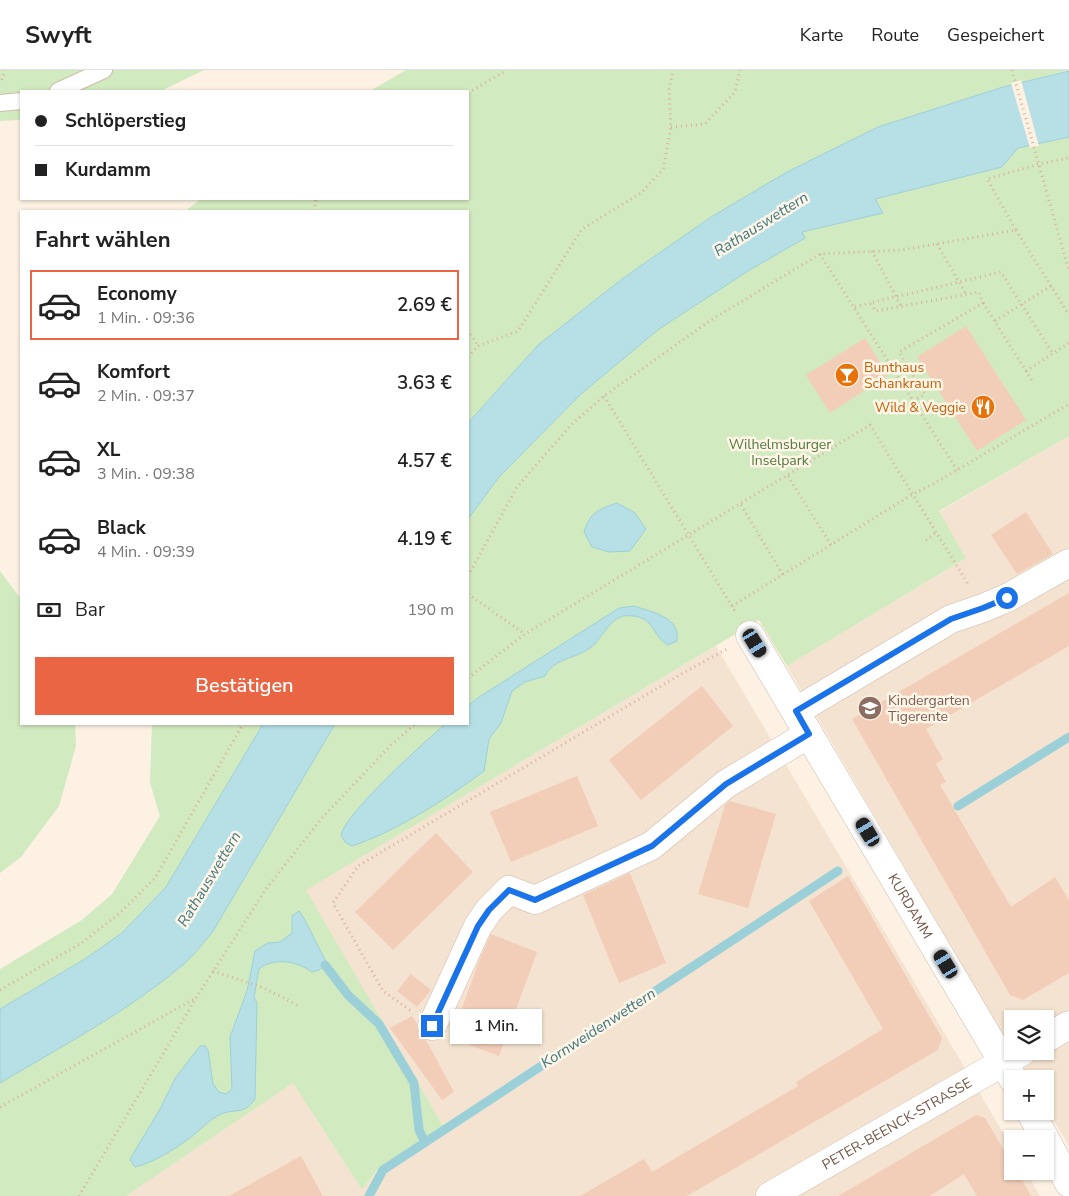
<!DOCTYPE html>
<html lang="de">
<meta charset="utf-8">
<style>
:root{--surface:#fff;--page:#f6f6f6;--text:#222;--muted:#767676;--line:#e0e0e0;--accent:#e96544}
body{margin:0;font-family:"Nunito Sans",sans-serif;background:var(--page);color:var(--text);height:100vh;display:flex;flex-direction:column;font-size:19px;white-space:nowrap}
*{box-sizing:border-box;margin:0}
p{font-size:16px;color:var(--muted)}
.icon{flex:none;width:28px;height:28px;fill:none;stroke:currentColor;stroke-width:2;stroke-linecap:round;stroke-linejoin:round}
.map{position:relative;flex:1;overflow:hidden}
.side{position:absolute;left:20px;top:140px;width:449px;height:515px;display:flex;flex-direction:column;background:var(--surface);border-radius:0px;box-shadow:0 1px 4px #0004}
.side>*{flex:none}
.top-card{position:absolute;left:20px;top:20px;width:449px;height:110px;border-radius:0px;box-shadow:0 1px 4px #0004;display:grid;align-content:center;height:110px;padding:0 15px;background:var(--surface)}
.fabs{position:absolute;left:1004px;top:940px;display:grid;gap:10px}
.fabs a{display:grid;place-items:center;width:50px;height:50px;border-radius:0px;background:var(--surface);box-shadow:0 1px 4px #0004;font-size:25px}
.end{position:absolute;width:22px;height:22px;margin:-11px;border:6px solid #1a73e8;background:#fff;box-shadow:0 0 0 2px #fff}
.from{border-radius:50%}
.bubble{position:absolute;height:35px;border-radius:0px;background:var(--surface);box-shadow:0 1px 4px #0004;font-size:16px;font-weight:600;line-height:35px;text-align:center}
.car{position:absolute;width:15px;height:30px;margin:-15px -8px;border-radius:6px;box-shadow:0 0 4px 1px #0007;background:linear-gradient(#222 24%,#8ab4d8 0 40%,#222 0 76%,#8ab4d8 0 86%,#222 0)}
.top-card b{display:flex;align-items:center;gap:18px;height:48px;font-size:19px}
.top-card b+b{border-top:1px solid var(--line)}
.top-card i{width:12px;height:12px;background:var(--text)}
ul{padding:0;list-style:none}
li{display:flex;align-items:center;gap:15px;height:70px;margin:0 10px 8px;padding:0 5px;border:2px solid transparent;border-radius:0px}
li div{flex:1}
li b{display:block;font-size:19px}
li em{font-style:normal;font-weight:600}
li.active{border-color:var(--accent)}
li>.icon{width:45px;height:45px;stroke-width:1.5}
h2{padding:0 15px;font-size:22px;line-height:60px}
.pay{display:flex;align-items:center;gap:12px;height:55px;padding:0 15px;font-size:19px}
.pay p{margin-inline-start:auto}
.action{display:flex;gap:10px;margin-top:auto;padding:10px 15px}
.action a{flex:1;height:58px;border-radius:0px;background:var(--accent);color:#fff;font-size:20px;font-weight:600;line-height:58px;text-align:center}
header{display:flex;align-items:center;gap:30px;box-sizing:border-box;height:70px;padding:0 25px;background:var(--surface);border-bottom:1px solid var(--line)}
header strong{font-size:24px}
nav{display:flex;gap:28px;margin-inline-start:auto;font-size:18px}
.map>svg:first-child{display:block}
</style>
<header>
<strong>Swyft</strong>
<nav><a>Karte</a><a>Route</a><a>Gespeichert</a></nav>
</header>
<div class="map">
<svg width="1069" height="1126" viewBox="0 0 1069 1126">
<rect width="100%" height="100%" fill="#fcf1e2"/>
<!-- residential -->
<g fill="#f4e3d0">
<polygon points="1069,366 1069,1076 1045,1036 1045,1009 1029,1009 1013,981 1045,981 1045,949 1012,949 1012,980 787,596 966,488 939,442"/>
<polygon points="716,576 1012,1078 1012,1101 1026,1101 1040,1126 126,1126 293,1013 362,1120 377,1100 443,1056 305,820"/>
</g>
<!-- green -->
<g fill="#d2eac0">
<polygon points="0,0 204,0 161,21 21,21 21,50 0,51"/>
<polygon points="406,0 1069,0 1003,17 878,57 711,147 622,209 538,275 468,353 468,141 185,141 201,129 468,129 468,21 370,21"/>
<path d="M1069,67V366L939,441L966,488L787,596L759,550L306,820L443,1056L377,1100L362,1120L293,1013L126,1126H0V1013C61,977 130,940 184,894C194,885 203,873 212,863L335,654H468V449L499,407L581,324L659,259L748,201L804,168L801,162L882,143L874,129L1002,97L1018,78Z"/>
<polygon points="0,501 21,529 21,654 75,654 76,676 59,736 21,787 0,803"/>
<polygon points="152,654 263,654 166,817 122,863 85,889 0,939 0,899 82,850 112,824 160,746 150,713"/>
</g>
<!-- water -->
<g fill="#b6e0e6" stroke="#9cd0d8">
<polygon points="1069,1 1069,67 1018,78 1002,97 875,129 883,143 802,162 805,168 748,201 659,259 581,324 499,407 468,449 468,353 538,275 622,209 711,147 787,102 878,57 1003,17"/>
<path d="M617,433L635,443L646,459L630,481L609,482L592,477L584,462C591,441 598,440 617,433Z"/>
<path d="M634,536C652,542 681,547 677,571L668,575C655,569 654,551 639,547C634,546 628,545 623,546C607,550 601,573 587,580C574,588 552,590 545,606L525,612L512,621L501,653L489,669L484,701C448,728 395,762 352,776L345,772L341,765C346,742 424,673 445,654H468V636L476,629L619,538Z"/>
<path d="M263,654H335L212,863C203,873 194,885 184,894C130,940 61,977 0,1013V939L85,889L122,863L166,817Z"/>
<path d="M299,841C303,844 322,885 327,893L319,900L312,902C297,891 274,887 259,899L254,927L257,933L255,1029C243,1046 235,1038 221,1044C209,1050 200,1060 190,1068C173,1080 155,1092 135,1097L130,1090L133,1084L160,1039L176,1007L200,976H205L208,980L213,1014L219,1022L226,1024L232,1019L230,967L247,921L255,881L268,873L280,872L292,863V846Z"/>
</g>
<!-- pier -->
<polygon fill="#fcf1e2" points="1021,10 1039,76 1030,78 1011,13"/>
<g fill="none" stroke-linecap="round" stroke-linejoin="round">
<!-- stream -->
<g stroke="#9cd0d8" stroke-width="9">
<polyline points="958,736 1069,667"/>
<polyline points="325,895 348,925 379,954 414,1013 419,1060 425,1072"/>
<polyline points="369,1126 383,1100 838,801"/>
</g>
</g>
<!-- building -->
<g fill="#f2ceb9">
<polygon points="966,256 1026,350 977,381 917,287"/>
<polygon points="865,268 888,305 830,343 806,305"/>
<polygon points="1026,442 1053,484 1017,504 991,465"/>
<polygon points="1069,523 1069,576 926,659 943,689 936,694 946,712 940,715 1011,837 1055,807 1069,830 1069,903 1023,930 1010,925 852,649"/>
<polygon points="702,616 733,656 641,730 609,690"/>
<polygon points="577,706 598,756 511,792 490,742"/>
<polygon points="730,731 776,744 748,838 698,824 725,735"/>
<polygon points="436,763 473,802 393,880 355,842"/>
<polygon points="630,803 666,893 619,913 583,825"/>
<polygon points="848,806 942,968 938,980 687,1126 580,1126 644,1089 652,1102 798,1016 796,1012 883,959 809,831"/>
<polygon points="491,864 537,882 499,986 451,968 481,886"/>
<polygon points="411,904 431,920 417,937 397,921"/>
<polygon points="412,946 417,954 419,965 426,970 454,1022 442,1030 390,958"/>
<polygon points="976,1045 985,1048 1012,1094 1012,1101 1017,1101 1031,1126 977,1126 964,1104 930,1126 838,1126"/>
<polygon points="301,1086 323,1126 229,1126"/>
</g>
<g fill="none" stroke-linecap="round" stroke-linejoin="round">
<!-- service casing -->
<g stroke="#d0bbab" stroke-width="18">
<g id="service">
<polyline points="58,21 104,0"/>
<polyline points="0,33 21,31"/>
</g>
</g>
<!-- minor casing -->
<g stroke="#d0bbab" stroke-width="29">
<g id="minor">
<path id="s1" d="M750,565L1013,1009"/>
<polyline points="796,641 951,549 983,538 1007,528 1069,493"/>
<polyline points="432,956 478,856 489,840 509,820 535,830 651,776 726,714 809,664"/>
<polyline points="1045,969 1069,955"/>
<polyline points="1030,1041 1069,1113"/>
<path id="s2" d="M770,1126L1023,981"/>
</g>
</g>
<!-- path -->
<g stroke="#d7b29c" stroke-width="3" stroke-dasharray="1 4" stroke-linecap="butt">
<polyline points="1012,0 1069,201"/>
<polyline points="2,10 5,0"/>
<polyline points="468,23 507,0"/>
<polyline points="671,57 705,54 735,22 740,0"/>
<polyline points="314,141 316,129"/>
<polyline points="1016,160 1069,245"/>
<polyline points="937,174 966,224"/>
<polyline points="872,181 901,236"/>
<polyline points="820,184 957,400"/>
<polyline points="983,233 1033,312"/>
<polyline points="855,237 870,233"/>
<polyline points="995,251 1051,216"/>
<polyline points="468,260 478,276"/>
<polyline points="468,287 478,276 518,261 582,159 641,123 663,99 671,57 669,20 673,0"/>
<polyline points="1026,301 1069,273"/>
<polyline points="604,326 736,543"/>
<polyline points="913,331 925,324 899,282 983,233 979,222 876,241 870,233 1001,202 1053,284"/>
<polyline points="788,406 831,475"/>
<polyline points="741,435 783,505"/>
<polyline points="926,470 937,462"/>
<polyline points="468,506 517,417 571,355 604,326 711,250 820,184 902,180 1016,160 987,109 1040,94 1069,88"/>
<polyline points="468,524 525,564"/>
<polyline points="732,536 913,424 933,414 1069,334"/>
<polyline points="468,608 525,564 870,355 968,514"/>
<polyline points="213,901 264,918 297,935"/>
<polyline points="0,920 80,874 119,844 155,808 243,654"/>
<polyline points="410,940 383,921 333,833 358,796 683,603 727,579"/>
<polyline points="0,1037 196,928"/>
<polyline points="79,1126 196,928 266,819 322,748 391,675 415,654"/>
</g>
<!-- service -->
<use href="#service" stroke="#fff" stroke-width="16"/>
<!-- minor -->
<use href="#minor" stroke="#fff" stroke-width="28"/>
</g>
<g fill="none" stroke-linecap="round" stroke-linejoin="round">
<!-- route -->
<polyline stroke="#1a73e8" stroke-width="6" points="432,956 478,856 489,840 509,820 535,830 652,776 726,714 809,664 796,641 951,549 983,538 1007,528"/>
</g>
<!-- icons -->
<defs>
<g id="bar-disc" transform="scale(1.25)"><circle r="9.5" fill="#e8710a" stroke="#fff6e8"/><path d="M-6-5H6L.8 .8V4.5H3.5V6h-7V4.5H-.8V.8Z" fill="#fff"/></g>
<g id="restaurant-disc" transform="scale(1.25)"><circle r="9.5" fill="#e8710a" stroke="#fff6e8"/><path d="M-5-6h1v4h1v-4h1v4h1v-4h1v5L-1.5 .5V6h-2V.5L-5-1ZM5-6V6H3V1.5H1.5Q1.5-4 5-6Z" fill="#fff"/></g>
<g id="school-disc" transform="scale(1.25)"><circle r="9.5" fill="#8d6e63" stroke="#fff6e8"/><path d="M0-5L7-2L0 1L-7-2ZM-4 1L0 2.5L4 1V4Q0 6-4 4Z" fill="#fff"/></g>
</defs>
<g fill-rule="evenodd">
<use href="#bar-disc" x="847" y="305"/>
<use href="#restaurant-disc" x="983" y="337"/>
<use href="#school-disc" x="870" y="638"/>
</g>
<g text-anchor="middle" stroke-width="5" stroke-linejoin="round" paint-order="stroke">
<!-- food labels -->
<g font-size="14" fill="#c56008" stroke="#fff6e8" text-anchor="start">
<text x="864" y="302">Bunthaus<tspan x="864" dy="16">Schankraum</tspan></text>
<text x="966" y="342" text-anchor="end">Wild &amp; Veggie</text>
</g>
<!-- park labels -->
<g font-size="14" fill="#537a40" stroke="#fff6e8">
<text x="780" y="379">Wilhelmsburger<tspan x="780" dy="16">Inselpark</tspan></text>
</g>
<!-- education labels -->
<g font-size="14" fill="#785e54" stroke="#fff6e8" text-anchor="start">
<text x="888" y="635">Kindergarten<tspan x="888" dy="16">Tigerente</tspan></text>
</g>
<!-- street labels -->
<g font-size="14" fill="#745748" stroke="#fff6e8">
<text dy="5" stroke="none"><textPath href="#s1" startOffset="315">KURDAMM</textPath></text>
<text dy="5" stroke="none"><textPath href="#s2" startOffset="146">PETER-BEENCK-STRASSE</textPath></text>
</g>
<!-- water labels -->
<g font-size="15" font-style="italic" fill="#3f7781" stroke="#fff6e8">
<text transform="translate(761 154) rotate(-32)" y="5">Rathauswettern</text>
<text transform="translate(209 809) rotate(-59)" y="5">Rathauswettern</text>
<text transform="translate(598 958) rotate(-33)" y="5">Kornweidenwettern</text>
</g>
</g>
</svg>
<div class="fabs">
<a><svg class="icon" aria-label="layers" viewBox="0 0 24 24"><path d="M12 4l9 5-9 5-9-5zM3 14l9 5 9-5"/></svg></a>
<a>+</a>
<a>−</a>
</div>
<i class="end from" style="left:1007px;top:528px"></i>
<i class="end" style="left:432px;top:956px"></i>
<div class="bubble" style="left:450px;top:939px;width:92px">1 Min.</div>
<i class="car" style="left:755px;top:573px;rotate:149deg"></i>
<i class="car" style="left:868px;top:762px;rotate:329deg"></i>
<i class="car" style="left:946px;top:894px;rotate:329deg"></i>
<div class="top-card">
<b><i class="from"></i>Schlöperstieg</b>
<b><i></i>Kurdamm</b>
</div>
<section class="side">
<h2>Fahrt wählen</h2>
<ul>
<li class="active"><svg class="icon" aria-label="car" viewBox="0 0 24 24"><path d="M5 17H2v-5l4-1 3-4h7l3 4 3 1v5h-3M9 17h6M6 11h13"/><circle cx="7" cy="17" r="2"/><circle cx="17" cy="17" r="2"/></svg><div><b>Economy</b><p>1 Min. · 09:36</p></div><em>2.69 €</em></li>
<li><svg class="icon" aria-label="car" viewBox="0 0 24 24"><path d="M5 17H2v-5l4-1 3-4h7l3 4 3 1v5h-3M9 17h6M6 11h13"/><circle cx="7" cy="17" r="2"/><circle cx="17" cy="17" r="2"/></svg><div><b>Komfort</b><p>2 Min. · 09:37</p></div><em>3.63 €</em></li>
<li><svg class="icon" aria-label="car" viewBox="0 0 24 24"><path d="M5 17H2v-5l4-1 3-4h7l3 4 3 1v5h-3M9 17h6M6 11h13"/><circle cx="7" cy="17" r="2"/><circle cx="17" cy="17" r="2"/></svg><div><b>XL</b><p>3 Min. · 09:38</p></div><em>4.57 €</em></li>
<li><svg class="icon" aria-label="car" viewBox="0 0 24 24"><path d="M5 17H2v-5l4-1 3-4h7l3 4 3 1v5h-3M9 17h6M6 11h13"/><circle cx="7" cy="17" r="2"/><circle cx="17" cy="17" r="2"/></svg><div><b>Black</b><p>4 Min. · 09:39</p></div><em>4.19 €</em></li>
</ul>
<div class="pay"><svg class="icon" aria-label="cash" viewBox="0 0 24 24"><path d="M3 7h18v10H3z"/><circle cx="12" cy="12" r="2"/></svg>Bar<p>190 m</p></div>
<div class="action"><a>Bestätigen</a></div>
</section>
</div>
